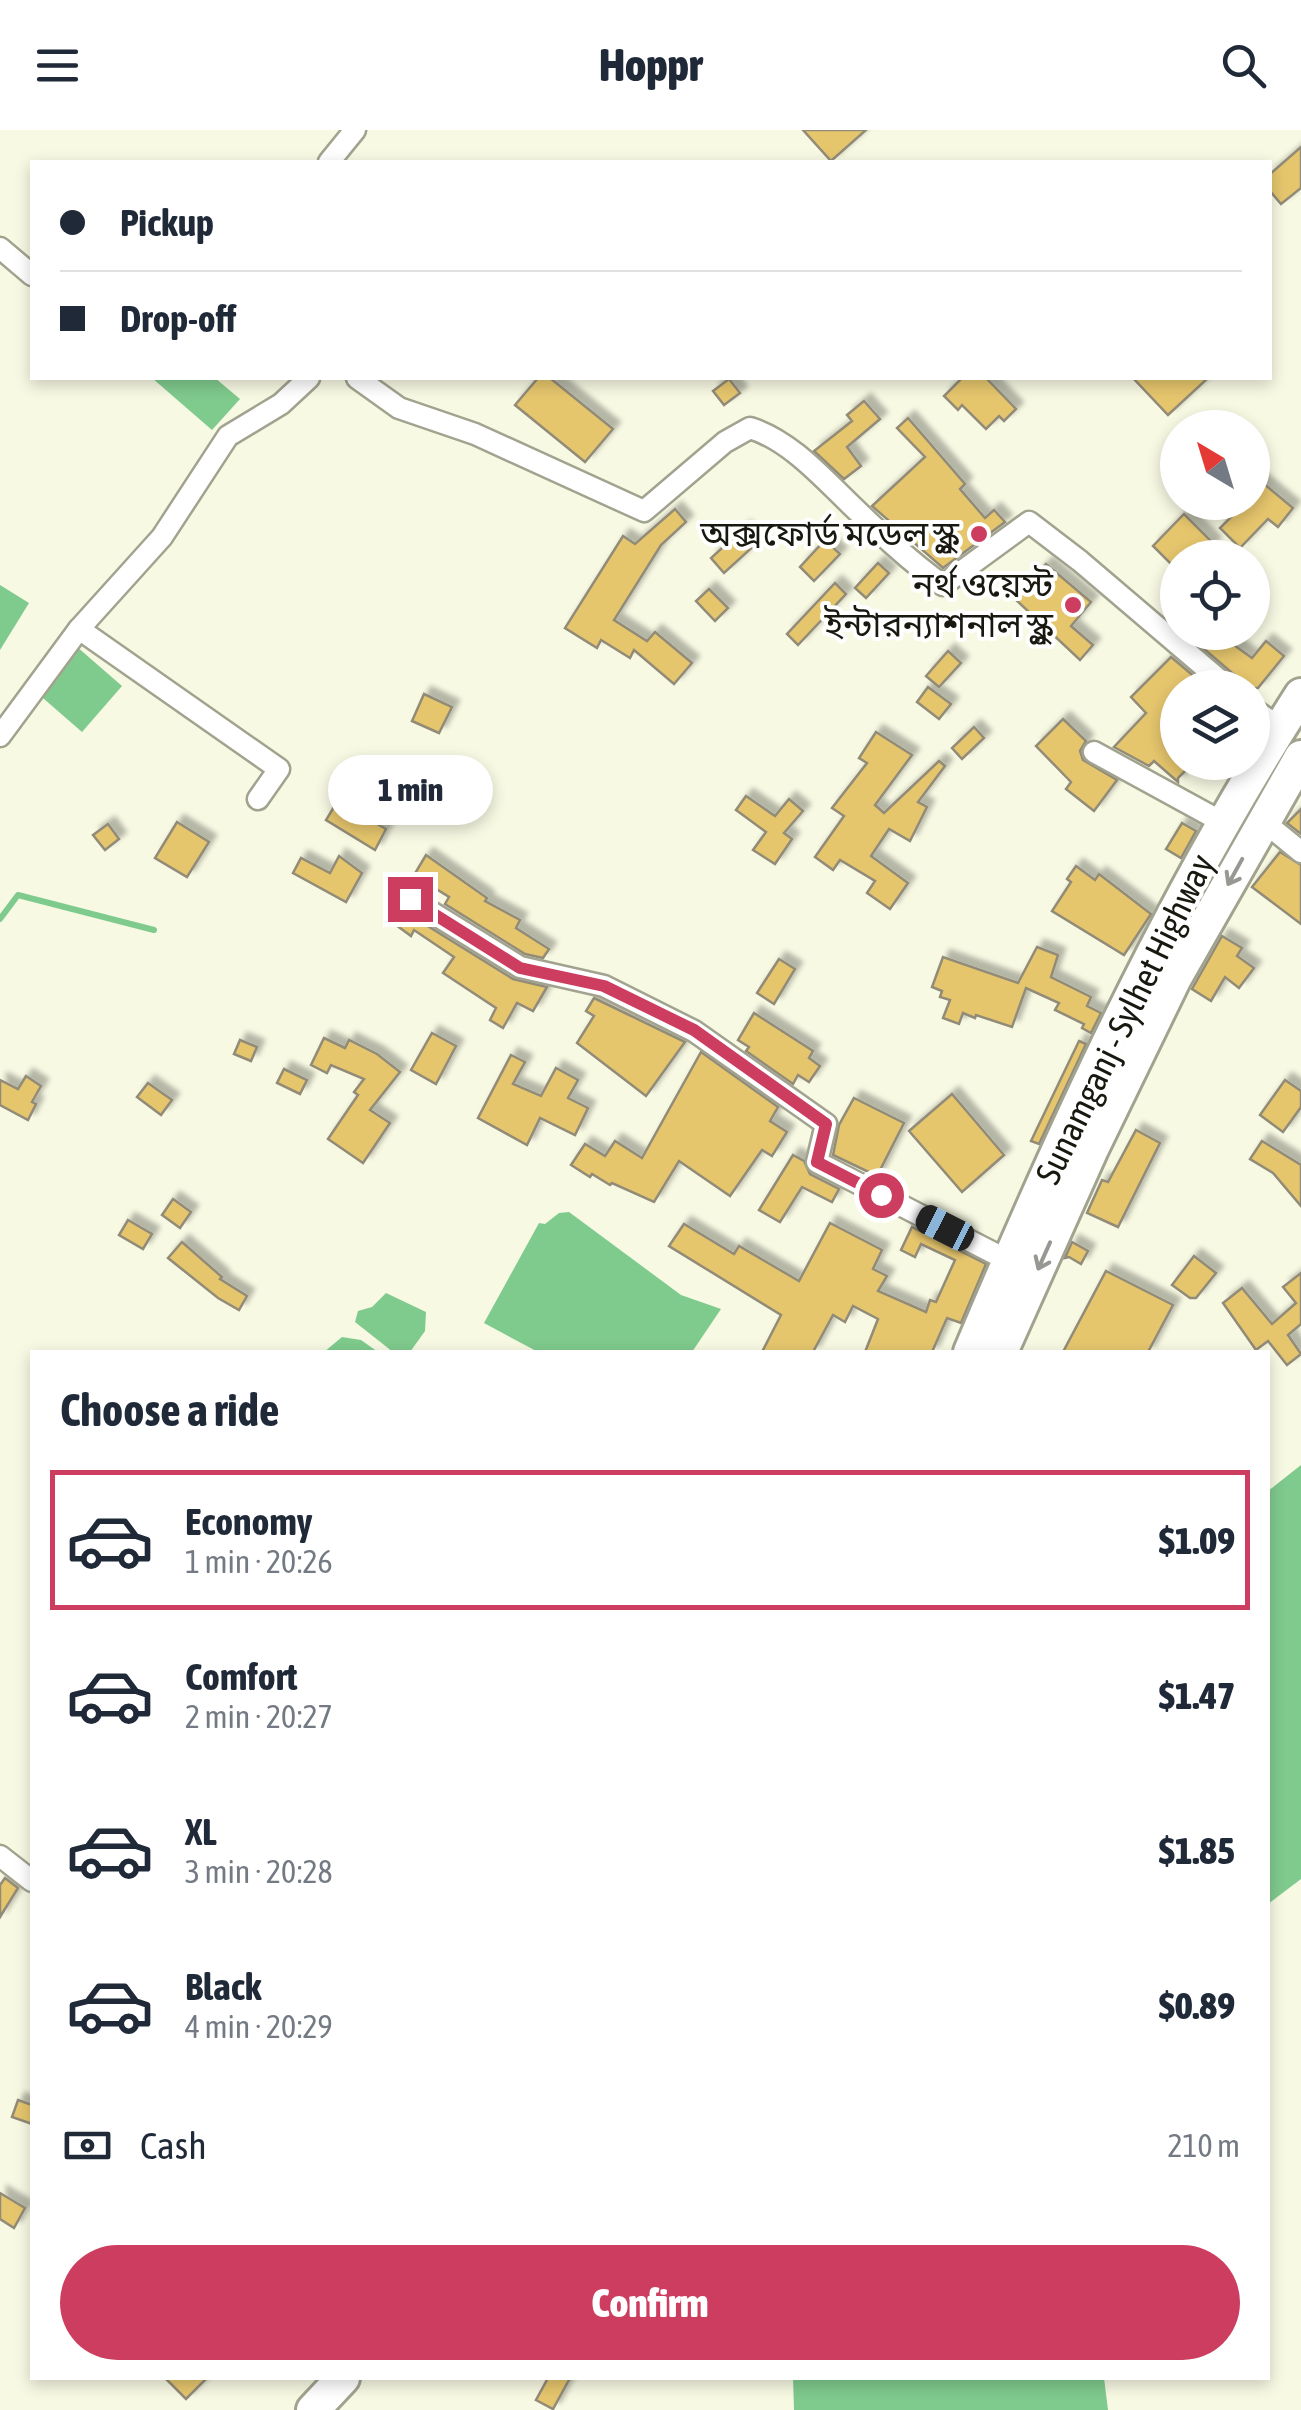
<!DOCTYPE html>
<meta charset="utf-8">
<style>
:root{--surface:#fff;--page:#f6f6f7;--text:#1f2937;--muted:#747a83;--line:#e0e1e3;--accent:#cd3d5f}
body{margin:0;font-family:"Asap Condensed","Noto Sans Bengali",sans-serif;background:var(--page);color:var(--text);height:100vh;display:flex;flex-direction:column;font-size:38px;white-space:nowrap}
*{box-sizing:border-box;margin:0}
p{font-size:32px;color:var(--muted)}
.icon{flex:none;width:55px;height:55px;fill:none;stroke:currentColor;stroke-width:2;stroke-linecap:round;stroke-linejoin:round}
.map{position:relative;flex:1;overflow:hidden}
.drawer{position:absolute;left:30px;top:1220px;width:1240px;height:1030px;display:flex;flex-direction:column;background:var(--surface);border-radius:0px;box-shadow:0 5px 15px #0003}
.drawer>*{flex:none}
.hud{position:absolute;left:30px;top:30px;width:1242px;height:220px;border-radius:0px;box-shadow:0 5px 15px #0003;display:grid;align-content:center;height:220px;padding:0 30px;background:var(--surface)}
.needle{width:65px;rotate:322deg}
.controls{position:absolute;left:1160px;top:280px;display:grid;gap:20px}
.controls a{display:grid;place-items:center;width:110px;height:110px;border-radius:50%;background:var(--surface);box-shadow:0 5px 15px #0003;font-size:50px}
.end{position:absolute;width:45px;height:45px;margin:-22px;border:12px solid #cd3d5f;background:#fff;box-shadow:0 0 0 5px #fff}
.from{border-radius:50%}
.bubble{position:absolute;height:70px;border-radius:35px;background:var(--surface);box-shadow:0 5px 15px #0003;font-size:32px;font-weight:800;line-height:70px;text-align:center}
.car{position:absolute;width:30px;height:60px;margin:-30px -15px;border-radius:12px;box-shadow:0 0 8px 2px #0007;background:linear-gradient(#222 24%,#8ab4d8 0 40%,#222 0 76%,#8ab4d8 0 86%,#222 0)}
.hud b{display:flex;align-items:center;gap:35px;height:95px;font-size:38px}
.hud b+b{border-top:2px solid var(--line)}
.hud i{width:25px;height:25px;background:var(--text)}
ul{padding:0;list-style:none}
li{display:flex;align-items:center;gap:30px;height:140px;margin:0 20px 15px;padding:0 10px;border:5px solid transparent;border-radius:0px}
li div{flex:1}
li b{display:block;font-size:38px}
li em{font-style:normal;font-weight:800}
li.active{border-color:var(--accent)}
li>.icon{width:90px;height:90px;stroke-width:1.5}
h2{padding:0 30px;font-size:45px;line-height:120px}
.pay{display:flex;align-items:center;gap:25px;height:110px;padding:0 30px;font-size:38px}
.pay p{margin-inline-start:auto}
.action{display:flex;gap:20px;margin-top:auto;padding:20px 30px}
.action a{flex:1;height:115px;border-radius:60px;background:var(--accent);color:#fff;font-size:40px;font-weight:800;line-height:115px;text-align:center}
header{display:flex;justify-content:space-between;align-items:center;height:130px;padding:0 30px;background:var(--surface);font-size:45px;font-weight:800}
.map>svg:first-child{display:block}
</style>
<header><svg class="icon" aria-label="menu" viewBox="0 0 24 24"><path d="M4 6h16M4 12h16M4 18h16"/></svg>Hoppr<svg class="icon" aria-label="search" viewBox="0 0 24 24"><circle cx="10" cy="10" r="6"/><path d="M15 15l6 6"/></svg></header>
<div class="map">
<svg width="1301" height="2280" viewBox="0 0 1301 2280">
<defs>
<filter id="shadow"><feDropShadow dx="7" dy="-7" stdDeviation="2.5" flood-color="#0004"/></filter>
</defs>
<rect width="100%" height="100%" fill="#f7f9e3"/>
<!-- water -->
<g fill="#7fca8d">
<polygon points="152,248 215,248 240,269 212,300"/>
<polygon points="0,455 29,473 0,520"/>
<polygon points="76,516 122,556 82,602 36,562"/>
<polygon points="569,1082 681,1165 721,1179 692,1222 538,1222 484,1193 539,1093 545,1094 559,1083"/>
<polygon points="386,1163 426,1182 425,1201 410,1222 393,1222 355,1192 358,1181 372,1177"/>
<polygon points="342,1207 361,1210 378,1222 324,1222"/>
<polygon points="1301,1335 1301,1749 1268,1774 1268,1361"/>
<polygon points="793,2248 1104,2248 1108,2280 794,2280"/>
</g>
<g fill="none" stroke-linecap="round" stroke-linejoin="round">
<!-- stream -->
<polyline stroke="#7fca8d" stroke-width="6" points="0,789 18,765 154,800"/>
</g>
<!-- building -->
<g fill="#e6c66d" stroke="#928b78" stroke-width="2.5" filter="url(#shadow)">
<polygon points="803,0 866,0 831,31"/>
<polygon points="1301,17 1301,58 1281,74 1270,61 1270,44"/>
<polygon points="538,248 550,248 613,299 585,332 515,275"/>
<polygon points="962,248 986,248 1016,279 1004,291 999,286 986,299 962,275 958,280 944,266"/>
<polygon points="1133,248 1208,248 1168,285"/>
<polygon points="729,249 740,263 724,275 713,261"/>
<polygon points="864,271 880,289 847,317 861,336 844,349 814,321 852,291 847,285"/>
<polygon points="908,288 965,354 960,359 985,388 994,380 1005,392 943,438 872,376 925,327 897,298"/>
<polygon points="1252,344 1293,378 1278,397 1268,389 1240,418 1220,398 1246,372 1252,372"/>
<polygon points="675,379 686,392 661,415 614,490 647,511 655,502 692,533 674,554 634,520 630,528 601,510 597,518 565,498 623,406 635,414"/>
<polygon points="1184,384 1214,414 1200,428 1178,428 1178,441 1153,416"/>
<polygon points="744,398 757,413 724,443 711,428"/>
<polygon points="825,410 840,424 814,451 800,437"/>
<polygon points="878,433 889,443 866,468 855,458"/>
<polygon points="1046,434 1091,472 1071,496 1093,515 1080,530 1015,469"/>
<polygon points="835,453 846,464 798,515 787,504"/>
<polygon points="709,459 728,478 715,491 696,471"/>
<polygon points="1216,502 1252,528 1266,511 1284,526 1258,558 1242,558 1238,548 1203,518"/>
<polygon points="948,521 961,533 939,557 926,546"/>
<polygon points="1171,527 1196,548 1186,558 1178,558 1178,632 1194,632 1178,648 1178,652 1154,631 1149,636 1114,617 1146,583 1131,567"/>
<polygon points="928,557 951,574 939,589 917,572"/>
<polygon points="424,564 452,577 439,603 412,591"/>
<polygon points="1063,589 1086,611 1080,621 1083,630 1117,650 1094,681 1066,659 1071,652 1036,616"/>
<polygon points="974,597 984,608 962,629 952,618"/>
<polygon points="876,602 912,625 875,675 884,683 939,631 945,636 918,672 927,677 910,711 889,699 871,726 908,753 890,779 867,763 875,751 840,730 833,740 815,727 844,686 832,678 867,633 859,628"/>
<polygon points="746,666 775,686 789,669 803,681 784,703 792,709 775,734 753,720 766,702 736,680"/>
<polygon points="337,672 386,699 375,720 326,690"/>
<polygon points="1301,679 1301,704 1287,693"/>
<polygon points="177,692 209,712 187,747 155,728"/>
<polygon points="1182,693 1196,701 1181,728 1166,719"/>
<polygon points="108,694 119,709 105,720 93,705"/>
<polygon points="1280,722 1301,735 1301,794 1252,757"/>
<polygon points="426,725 487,768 485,771 520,790 516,798 549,819 543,828 525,824 445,774 449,767 414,745"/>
<polygon points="339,726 362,743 346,772 293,743 301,728 330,743"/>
<polygon points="1076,736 1095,750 1099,744 1151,784 1124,825 1052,781 1071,752 1067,749"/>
<polygon points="405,782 513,849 547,857 533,881 517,873 503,898 490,890 496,878 443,843 454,827 414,800 411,806 396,795"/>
<polygon points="1222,806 1242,818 1237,826 1254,838 1239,858 1225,847 1211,871 1192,859"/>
<polygon points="1037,817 1058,825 1051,847 1091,867 1087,876 1101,883 1091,903 1082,898 1084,894 1055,880 1059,873 1026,858 1012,897 976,885 975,888 963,883 959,894 943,888 950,870 940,867 942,861 932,857 943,827 1018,853"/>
<polygon points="779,829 795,839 774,874 757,863"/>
<polygon points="594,868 685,912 646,966 577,913 594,886 586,881"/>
<polygon points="754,883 813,921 809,928 820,936 809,952 798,945 793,954 746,921 749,917 738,910"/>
<polygon points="432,903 456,916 436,954 411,940"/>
<polygon points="324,908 345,918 349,910 377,924 400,942 370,980 390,993 363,1033 328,1009 358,965 354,962 364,949 331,935 327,943 311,935"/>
<polygon points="240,910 257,917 251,931 234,924"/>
<polygon points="1079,911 1086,914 1039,1014 1031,1011"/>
<polygon points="701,922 778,977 770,991 787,1002 772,1026 762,1020 730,1066 679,1031 654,1072 612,1053 610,1055 592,1044 590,1047 571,1035 585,1014 605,1026 615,1011 642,1028"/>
<polygon points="511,925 525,932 513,954 541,966 556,938 578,950 568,968 588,978 575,1005 540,988 527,1015 478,988"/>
<polygon points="284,939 307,950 300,964 277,953"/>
<polygon points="26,946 41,956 32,972 36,974 28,990 0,975 0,950 18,959"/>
<polygon points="1285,950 1301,961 1301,977 1283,1002 1260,985"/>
<polygon points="148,953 172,970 161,985 137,967"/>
<polygon points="952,964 1004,1025 962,1062 909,1001"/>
<polygon points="854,968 904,993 877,1046 833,1025 839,995"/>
<polygon points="1136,1000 1160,1013 1118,1097 1087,1083 1102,1050 1108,1052"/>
<polygon points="1262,1011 1301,1035 1301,1076 1273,1043 1250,1029"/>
<polygon points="793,1025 804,1031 810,1044 839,1059 832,1072 802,1057 780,1092 759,1080"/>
<polygon points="173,1069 191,1082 180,1098 162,1085"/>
<polygon points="128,1090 152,1104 143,1119 119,1105"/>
<polygon points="830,1093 882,1120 873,1139 887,1146 878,1161 926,1182 930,1170 936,1172 955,1130 921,1114 915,1127 901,1120 912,1097 986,1134 961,1193 947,1188 932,1222 865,1222 878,1189 853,1176 845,1192 833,1185 813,1222 762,1222 781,1185 669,1116 684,1094 734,1124 739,1116 799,1151"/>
<polygon points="182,1112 222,1147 220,1149 247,1166 239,1180 218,1168 168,1128"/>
<polygon points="1072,1112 1088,1121 1081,1134 1069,1127 1065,1128"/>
<polygon points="1194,1126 1216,1143 1196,1168 1190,1168 1172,1155"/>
<polygon points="1106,1141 1173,1175 1148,1222 1063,1222"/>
<polygon points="1301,1143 1301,1194 1288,1205 1301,1224 1287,1235 1268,1211 1256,1220 1223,1173 1242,1158 1272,1194 1296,1173 1283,1157"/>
<polygon points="5,1748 18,1758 0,1787 0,1755"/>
<polygon points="18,1970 32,1975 32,1994 12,1987"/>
<polygon points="0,2063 25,2078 14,2098 0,2089"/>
<polygon points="165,2248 207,2248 186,2269"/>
<polygon points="548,2248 570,2248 553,2279 536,2270"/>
</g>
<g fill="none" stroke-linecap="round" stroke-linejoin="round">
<!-- street casing -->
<g stroke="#a2a38f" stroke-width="25">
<g id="street">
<polyline points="329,32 355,0"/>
<polyline points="0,118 32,145"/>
<path d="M357,248L399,278L475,304L644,381L725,312L750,298C789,310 821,346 849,373C879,402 909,431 943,455L1029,392L1080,431L1229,558"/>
<polyline points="79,499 162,407 228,306 281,274 309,248"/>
<polyline points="1252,578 1280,598"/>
<polyline points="0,606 79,499 279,639 258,669"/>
<polyline points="1094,622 1222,692"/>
<polyline points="1263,691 1301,722"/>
<polyline points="410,769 520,837 604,856 694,901 826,994 817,1032 1009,1131"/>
<polyline points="0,1726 32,1751"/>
</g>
</g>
<!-- primary casing -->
<g stroke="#a2a38f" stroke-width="38">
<g id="primary">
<path d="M970,1222C1065,996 1168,772 1301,565"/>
<polyline points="1001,1222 1092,1019 1175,848 1301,627"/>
<polyline points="313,2280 343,2248"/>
</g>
</g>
<!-- street -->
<use href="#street" stroke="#fff" stroke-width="20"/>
<!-- primary -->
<use href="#primary" stroke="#fff" stroke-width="32"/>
</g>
<!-- one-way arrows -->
<defs><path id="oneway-shaft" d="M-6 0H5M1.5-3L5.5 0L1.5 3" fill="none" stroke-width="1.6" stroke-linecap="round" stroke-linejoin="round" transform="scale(2.5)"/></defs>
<g stroke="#979793">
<use href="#oneway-shaft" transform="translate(1235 742) rotate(119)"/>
<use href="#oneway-shaft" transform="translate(1044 1126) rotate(114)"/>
</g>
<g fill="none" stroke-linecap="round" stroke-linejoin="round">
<!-- route -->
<polyline stroke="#cd3d5f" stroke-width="12" points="410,769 520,838 604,856 694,900 826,994 817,1032 881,1065"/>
</g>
<!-- markers -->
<g fill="#cd3d5f" stroke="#fff" stroke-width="4">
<circle cx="979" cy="404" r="10"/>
<circle cx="1073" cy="475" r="10"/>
</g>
<g text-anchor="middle" stroke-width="8" stroke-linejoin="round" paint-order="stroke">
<!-- poi labels -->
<g font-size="35" fill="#181810" stroke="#fff" text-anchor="end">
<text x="959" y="416">অক্সফোর্ড মডেল স্কুল</text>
<text x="1053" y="467">নর্থ ওয়েস্ট<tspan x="1053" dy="40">ইন্টারন্যাশনাল স্কুল</tspan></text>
</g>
<!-- street labels -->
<g font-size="35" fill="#181810" stroke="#fff">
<text transform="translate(1125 889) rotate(-64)" y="12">Sunamganj - Sylhet Highway</text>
</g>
</g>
</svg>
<div class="controls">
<a><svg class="needle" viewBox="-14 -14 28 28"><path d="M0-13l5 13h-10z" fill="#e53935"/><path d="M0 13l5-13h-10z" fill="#747a83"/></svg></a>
<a><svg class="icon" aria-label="locate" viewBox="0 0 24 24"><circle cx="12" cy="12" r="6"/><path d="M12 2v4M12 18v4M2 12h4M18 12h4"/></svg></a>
<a><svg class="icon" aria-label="layers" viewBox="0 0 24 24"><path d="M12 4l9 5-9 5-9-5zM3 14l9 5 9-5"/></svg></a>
</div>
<i class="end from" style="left:881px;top:1065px"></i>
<i class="end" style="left:410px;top:769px"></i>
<div class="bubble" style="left:328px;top:625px;width:165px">1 min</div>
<i class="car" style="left:945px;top:1098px;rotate:297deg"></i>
<div class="hud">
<b><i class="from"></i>Pickup</b>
<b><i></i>Drop-off</b>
</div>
<section class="drawer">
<h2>Choose a ride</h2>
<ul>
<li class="active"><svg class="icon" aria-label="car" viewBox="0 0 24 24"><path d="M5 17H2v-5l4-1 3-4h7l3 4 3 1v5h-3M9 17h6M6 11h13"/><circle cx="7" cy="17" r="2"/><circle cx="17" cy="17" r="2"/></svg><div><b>Economy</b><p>1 min · 20:26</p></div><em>$1.09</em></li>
<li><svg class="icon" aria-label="car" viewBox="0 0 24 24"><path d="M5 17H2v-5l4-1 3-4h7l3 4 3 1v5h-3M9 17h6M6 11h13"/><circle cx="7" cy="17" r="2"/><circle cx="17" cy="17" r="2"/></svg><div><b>Comfort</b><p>2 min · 20:27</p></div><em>$1.47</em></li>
<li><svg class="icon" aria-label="car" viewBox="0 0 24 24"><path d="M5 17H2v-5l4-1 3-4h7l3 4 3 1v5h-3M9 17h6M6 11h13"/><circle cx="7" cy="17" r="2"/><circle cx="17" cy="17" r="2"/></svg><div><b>XL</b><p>3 min · 20:28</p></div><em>$1.85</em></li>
<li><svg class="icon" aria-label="car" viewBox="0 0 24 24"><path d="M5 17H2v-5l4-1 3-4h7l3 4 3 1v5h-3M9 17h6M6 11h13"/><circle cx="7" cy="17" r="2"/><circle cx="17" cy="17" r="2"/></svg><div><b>Black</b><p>4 min · 20:29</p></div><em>$0.89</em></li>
</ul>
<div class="pay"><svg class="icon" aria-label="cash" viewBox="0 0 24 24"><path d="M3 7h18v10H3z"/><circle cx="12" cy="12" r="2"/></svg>Cash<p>210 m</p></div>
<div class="action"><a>Confirm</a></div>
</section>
</div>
